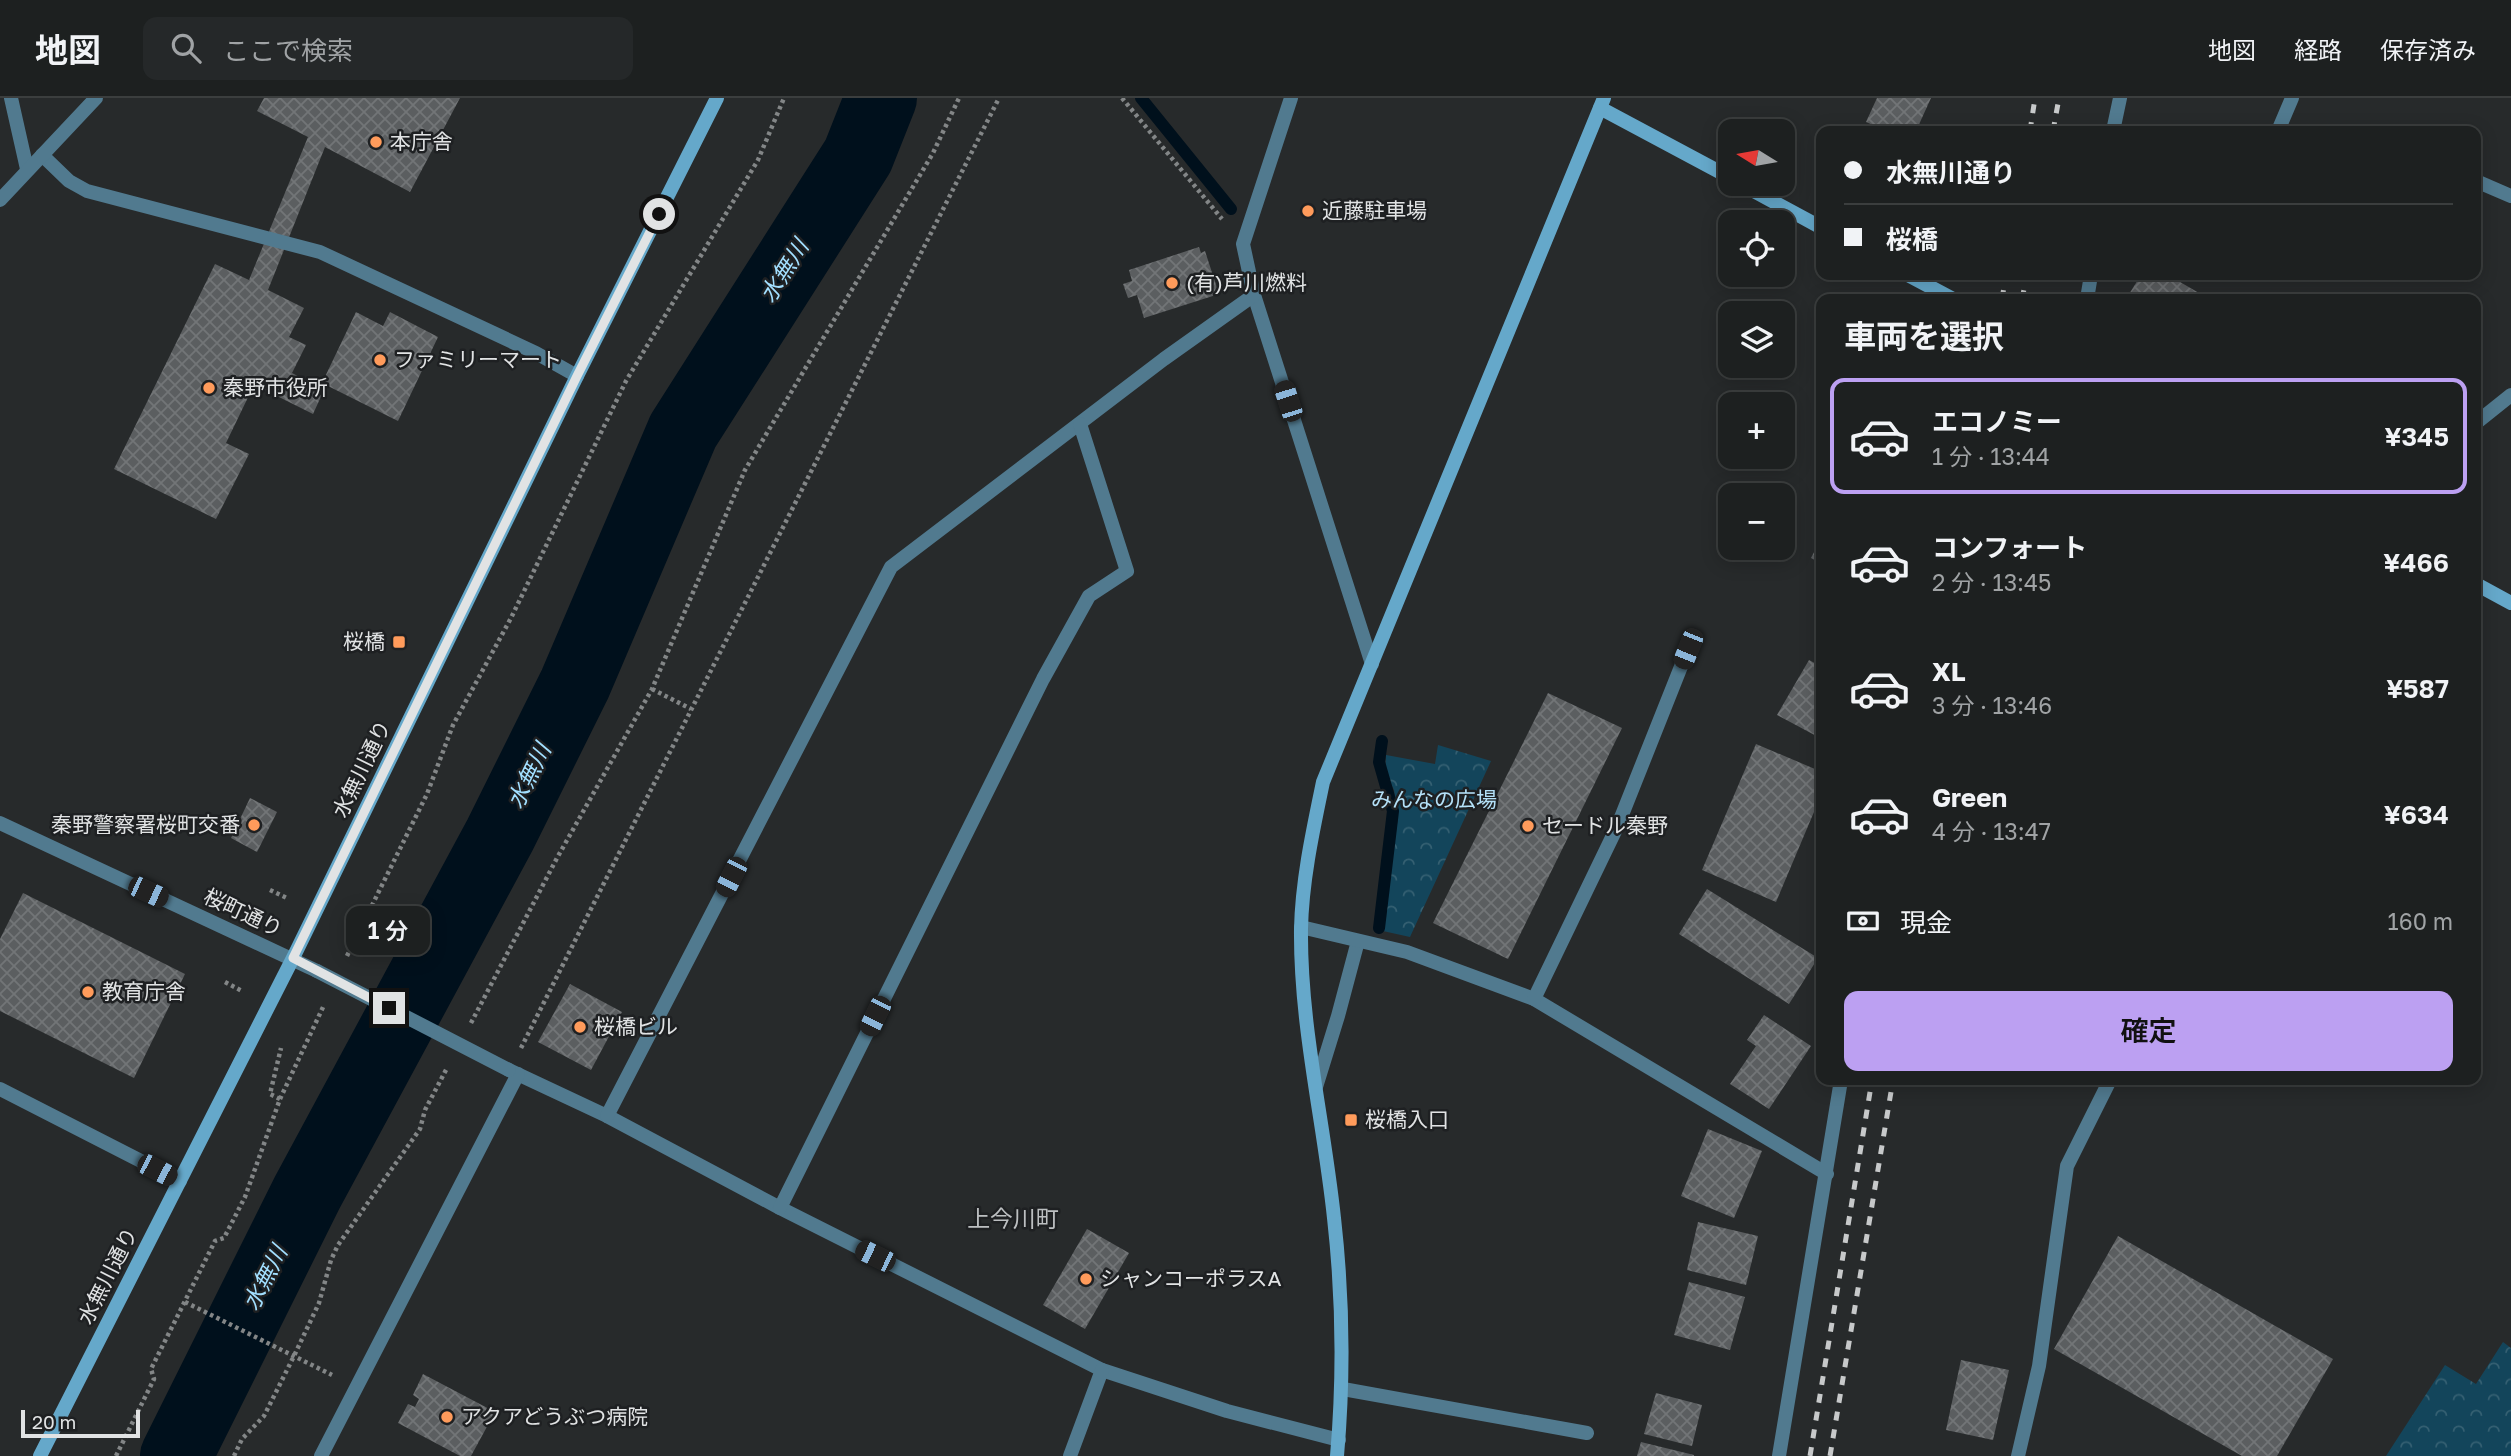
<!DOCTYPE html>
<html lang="ja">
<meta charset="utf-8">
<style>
:root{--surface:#1d2020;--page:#252829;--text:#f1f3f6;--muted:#a0a3a5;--line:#3b3e3e;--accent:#bca0f2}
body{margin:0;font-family:"Golos Text","Noto Sans JP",sans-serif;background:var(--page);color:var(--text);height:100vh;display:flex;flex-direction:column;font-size:26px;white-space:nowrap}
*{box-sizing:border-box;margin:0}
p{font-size:23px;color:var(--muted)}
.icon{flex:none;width:38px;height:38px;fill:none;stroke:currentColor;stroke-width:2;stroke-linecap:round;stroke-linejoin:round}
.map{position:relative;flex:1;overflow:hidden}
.panel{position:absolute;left:1816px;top:196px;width:665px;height:791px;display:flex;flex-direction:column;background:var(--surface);border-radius:14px;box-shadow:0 4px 18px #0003,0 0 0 2px var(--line)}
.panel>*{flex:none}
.top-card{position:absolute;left:1816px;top:28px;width:665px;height:154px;border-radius:14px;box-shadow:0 4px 18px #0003,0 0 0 2px var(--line);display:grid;align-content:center;height:154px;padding:0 28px;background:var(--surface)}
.needle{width:46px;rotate:281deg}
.buttons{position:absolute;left:1718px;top:21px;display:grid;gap:14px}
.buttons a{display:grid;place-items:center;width:77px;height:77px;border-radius:14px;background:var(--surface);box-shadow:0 4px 18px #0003,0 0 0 2px var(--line);font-size:35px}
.scale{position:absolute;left:21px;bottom:18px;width:119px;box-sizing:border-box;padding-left:7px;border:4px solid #e1e3e4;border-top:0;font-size:19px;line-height:24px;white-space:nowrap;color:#e1e3e4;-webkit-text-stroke:5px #1e2022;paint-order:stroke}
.end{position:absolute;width:32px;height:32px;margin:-16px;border:9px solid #e1e3e4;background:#111;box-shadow:0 0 0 4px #111}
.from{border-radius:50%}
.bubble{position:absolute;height:49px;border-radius:14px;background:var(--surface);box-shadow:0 4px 18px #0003,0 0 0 2px var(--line);font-size:23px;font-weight:600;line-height:49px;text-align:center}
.car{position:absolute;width:21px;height:42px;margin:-21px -10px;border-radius:9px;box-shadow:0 0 5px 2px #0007;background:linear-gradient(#222 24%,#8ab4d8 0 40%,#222 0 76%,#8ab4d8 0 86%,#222 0)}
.top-card b{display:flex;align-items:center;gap:24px;height:66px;font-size:26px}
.top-card b+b{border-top:2px solid var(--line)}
.top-card i{width:18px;height:18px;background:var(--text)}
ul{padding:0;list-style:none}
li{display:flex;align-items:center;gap:21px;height:116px;margin:0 14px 10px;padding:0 14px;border:4px solid transparent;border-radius:14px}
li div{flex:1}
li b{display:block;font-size:26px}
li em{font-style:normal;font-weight:600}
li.active{border-color:var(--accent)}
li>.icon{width:63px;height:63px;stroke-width:1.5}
h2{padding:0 28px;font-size:32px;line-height:84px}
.pay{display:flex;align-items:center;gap:18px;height:77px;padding:0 28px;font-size:26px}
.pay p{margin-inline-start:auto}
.action{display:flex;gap:14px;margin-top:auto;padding:14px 28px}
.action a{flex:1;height:80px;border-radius:14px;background:var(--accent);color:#111;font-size:28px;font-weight:600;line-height:80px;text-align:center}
header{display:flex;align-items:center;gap:42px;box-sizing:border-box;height:98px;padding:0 35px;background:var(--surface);border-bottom:2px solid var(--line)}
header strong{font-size:33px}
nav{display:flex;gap:38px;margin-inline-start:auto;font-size:24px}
.search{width:490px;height:63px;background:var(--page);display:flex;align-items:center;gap:18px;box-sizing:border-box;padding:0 24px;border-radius:14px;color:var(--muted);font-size:26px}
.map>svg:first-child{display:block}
</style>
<header>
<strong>地図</strong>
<div class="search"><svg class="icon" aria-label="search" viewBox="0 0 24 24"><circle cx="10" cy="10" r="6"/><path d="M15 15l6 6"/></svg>ここで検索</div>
<nav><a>地図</a><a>経路</a><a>保存済み</a></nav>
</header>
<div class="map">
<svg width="2511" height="1358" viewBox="0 0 2511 1358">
<defs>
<pattern id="park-crowns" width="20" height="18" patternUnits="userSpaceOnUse" patternTransform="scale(1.75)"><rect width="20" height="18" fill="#13455b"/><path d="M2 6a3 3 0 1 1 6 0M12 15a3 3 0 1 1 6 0" fill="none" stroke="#356072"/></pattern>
<pattern id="building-cross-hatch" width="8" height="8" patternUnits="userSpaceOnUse" patternTransform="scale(1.75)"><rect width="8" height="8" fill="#5b5e60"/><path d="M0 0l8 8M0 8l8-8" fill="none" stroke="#727577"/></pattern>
</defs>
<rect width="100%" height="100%" fill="#272a2b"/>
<!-- park -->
<g fill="url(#park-crowns)">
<polygon points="1438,647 1491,663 1410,839 1383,833 1398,719 1394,692 1385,674 1386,657 1435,666"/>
<polygon points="2503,1244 2511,1250 2511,1358 2386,1358 2445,1267 2476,1286"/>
</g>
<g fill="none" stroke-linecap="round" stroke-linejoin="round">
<!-- stream -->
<g stroke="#00101c" stroke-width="12">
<polyline points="1141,0 1231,111"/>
<polyline points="1379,830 1393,713 1379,664 1382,643"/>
</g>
<!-- river -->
<polyline stroke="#00101c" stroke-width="72" points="176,1358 307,1095 500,737 575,586 683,333 858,58 881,0"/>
</g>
<!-- building -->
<g fill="url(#building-cross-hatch)">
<polygon points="264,0 460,0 410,94 325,49 268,192 304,210 289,239 306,247 292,275 324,292 313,316 263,291 262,294 253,289 226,345 249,356 216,421 114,371 215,166 249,182 308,39 257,13"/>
<polygon points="1877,0 1931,0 1916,33 1887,33 1866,24"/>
<polygon points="1199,149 1201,155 1205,153 1219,196 1144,220 1137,197 1128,200 1123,186 1132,183 1129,172"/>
<polygon points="2141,177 2168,177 2199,195 2195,201 2126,201"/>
<polygon points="356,214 383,228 390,214 438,239 398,323 322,285"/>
<polygon points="1822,439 1822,466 1811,460"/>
<polygon points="1809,562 1822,569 1822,641 1777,617"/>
<polygon points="1548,595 1622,630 1508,861 1433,825"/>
<polygon points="1756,646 1822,674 1822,695 1776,804 1702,772"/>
<polygon points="250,700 277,714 257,754 231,740"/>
<polygon points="1707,791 1818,860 1789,906 1679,836"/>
<polygon points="23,795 185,876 134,980 0,913 0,841"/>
<polygon points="570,886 622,914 591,972 538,944"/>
<polygon points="1764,917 1811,948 1769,1011 1730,986 1756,948 1747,942"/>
<polygon points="1708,1031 1762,1053 1734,1120 1681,1098"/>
<polygon points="1698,1124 1758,1138 1746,1187 1687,1172"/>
<polygon points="1087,1131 1129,1155 1085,1231 1043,1207"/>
<polygon points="2118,1138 2333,1261 2277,1358 2242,1358 2054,1251"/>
<polygon points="1689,1184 1745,1199 1730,1252 1674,1237"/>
<polygon points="1961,1262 2009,1272 1993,1342 1946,1332"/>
<polygon points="423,1276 495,1314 471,1358 460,1358 398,1325 408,1306 415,1309 419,1301 413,1297"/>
<polygon points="1656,1295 1702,1307 1692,1348 1644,1336"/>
<polygon points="1641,1344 1694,1357 1694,1358 1637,1358"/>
</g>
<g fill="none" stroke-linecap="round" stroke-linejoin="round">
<!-- path -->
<g stroke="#838687" stroke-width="4.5" stroke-dasharray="3.5 3.5" stroke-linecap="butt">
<polyline points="1122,0 1222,121"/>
<polyline points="652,591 691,611"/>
<polyline points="270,792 287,800"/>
<polyline points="347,858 427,696 453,627 511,520 626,283 758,62 784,0"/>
<polyline points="225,884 242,893"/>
<polyline points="471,925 557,760 652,591 745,372 933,55 959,0"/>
<polyline points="521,950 999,0"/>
<polyline points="280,1001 270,996 281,950"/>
<polyline points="185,1204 332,1277"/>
<polyline points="116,1358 154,1281 151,1271 215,1143 224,1140 245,1099 280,1001 324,907"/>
<polyline points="234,1358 242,1341 264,1318 294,1258 319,1205 331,1162 338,1147 420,1031 425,1012 447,970"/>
</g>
<!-- lane -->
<g stroke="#517a8f" stroke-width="14">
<polyline points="11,0 27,71"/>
<polyline points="1316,989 1338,918 1358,843"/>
<polyline points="0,991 180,1083"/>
<polyline points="1343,1291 1587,1335"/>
</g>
<!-- street -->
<g stroke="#517a8f" stroke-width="14">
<polyline points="1291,0 1243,146 1254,197 1372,566"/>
<polyline points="2113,33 2120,0"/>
<polyline points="2278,33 2292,0"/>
<polyline points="42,57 69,83 87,93 320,154 536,255 577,278"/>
<polyline points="2476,83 2511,98"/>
<polyline points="0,102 96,0"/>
<polyline points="2087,201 2091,177"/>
<polyline points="2476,325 2511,297"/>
<polyline points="0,725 317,873"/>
<polyline points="1301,829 1407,854 1534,901 1827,1076"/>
<polyline points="1534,901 1618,727 1688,551"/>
<polyline points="509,972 607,1018 780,1110 1102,1272 1227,1313 1339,1342"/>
<polyline points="607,1018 891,469 1164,261 1254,197"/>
<polyline points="780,1110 1043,581 1089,498 1127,473 1080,326"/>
<polyline points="321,1358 518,976"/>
<polyline points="1070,1358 1102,1272"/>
<polyline points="1779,1358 1841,982"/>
<polyline points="2018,1358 2039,1268 2067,1068 2110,982"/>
</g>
<!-- secondary -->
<g stroke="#65a8ca" stroke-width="14">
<polyline points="1600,10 1731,80"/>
<polyline points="1741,86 1822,130"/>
<polyline points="1908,177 1953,201"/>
<polyline points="2476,486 2511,505"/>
<polyline points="40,1358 293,860 577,278 717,0"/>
<path d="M1337,1358C1344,1278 1343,1200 1334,1120C1324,1024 1300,928 1301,831C1302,782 1313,732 1323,684L1604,0"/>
</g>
<!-- rail -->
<g stroke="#c7c9ca" stroke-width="5" stroke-dasharray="9 9" stroke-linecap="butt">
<polyline points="2030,33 2035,0"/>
<polyline points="2053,33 2059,0"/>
<polyline points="2002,201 2006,177"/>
<polyline points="2022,201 2027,177"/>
<polyline points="1810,1358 1872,982"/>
<polyline points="1830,1358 1893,982"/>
</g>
<!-- street-bridge -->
<polyline stroke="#517a8f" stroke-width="14" points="317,873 509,972"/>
</g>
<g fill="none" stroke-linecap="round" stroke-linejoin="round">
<!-- route -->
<polyline stroke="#e1e3e4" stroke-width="9" points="389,910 293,860 577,278 659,116"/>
</g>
<!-- markers -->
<g fill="#ff9b5b" stroke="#1e2022" stroke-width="2.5">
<circle cx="376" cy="44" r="7"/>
<circle cx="1308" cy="113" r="7"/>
<circle cx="1172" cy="185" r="7"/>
<circle cx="380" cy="262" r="7"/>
<circle cx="209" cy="290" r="7"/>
<rect x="392" y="537" width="14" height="14" rx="3.5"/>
<circle cx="254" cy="727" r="7"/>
<circle cx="1528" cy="728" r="7"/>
<circle cx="88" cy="894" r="7"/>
<circle cx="580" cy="929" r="7"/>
<rect x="1344" y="1015" width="14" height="14" rx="3.5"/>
<circle cx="1086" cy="1181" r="7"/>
<circle cx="447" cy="1319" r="7"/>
</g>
<g text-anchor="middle" stroke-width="5" stroke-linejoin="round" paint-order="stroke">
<!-- poi labels -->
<g font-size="21" fill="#e1e3e4" stroke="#1e2022" text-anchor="start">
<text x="390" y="51">本庁舎</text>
<text x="1322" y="120">近藤駐車場</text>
<text x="1186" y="192">(有)芦川燃料</text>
<text x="394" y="269">ファミリーマート</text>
<text x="223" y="297">秦野市役所</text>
<text x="385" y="551" text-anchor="end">桜橋</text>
<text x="240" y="734" text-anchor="end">秦野警察署桜町交番</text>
<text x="1542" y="735">セードル秦野</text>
<text x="102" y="901">教育庁舎</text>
<text x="594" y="936">桜橋ビル</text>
<text x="1365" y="1029">桜橋入口</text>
<text x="1100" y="1188">シャンコーポラスA</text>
<text x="461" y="1326">アクアどうぶつ病院</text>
</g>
<!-- street labels -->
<g font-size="21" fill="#e1e3e4" stroke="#1e2022">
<text transform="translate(362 671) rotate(-64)" y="7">水無川通り</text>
<text transform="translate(243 815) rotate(25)" y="7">桜町通り</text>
<text transform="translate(108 1178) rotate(-63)" y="7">水無川通り</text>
</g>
<!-- park labels -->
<g font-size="21" fill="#b4e1f8" stroke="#1e2022">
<text x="1434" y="709">みんなの広場</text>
</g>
<!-- water labels -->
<g font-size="23" font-style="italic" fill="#a2dfff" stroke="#1e2022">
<text transform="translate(784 173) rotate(-58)" y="8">水無川</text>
<text transform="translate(529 678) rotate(-64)" y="8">水無川</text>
<text transform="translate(265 1180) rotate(-63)" y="8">水無川</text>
</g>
<!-- neighbourhood labels -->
<g font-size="23" fill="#bcbfc1" stroke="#1e2022">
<text x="1013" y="1129">上今川町</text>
</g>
</g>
</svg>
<div class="buttons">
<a><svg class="needle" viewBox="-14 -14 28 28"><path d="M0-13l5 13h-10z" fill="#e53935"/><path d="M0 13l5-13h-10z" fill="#a0a3a5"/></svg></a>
<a><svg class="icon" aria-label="locate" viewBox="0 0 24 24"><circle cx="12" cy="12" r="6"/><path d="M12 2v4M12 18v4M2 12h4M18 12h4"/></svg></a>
<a><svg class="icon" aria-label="layers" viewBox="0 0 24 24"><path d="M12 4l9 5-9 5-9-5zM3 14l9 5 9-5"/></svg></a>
<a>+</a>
<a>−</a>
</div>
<div class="scale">20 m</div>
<i class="end from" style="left:659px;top:116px"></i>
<i class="end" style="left:389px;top:910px"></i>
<div class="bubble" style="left:346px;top:808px;width:84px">1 分</div>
<i class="car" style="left:1288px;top:303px;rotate:342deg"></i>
<i class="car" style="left:1688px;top:551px;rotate:202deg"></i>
<i class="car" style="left:731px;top:779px;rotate:207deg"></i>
<i class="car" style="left:148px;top:794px;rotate:115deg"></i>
<i class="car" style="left:875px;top:918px;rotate:206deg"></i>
<i class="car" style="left:157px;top:1072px;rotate:117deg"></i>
<i class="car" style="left:875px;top:1158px;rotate:296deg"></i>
<div class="top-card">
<b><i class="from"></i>水無川通り</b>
<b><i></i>桜橋</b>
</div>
<section class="panel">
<h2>車両を選択</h2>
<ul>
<li class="active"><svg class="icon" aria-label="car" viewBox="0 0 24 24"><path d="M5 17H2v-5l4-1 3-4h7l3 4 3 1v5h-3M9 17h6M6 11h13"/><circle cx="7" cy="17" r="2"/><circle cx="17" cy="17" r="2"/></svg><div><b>エコノミー</b><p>1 分 · 13:44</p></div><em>¥345</em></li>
<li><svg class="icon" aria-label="car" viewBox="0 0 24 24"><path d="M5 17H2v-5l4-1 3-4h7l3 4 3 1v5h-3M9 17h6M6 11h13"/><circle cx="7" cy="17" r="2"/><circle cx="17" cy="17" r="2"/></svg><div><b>コンフォート</b><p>2 分 · 13:45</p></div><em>¥466</em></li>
<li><svg class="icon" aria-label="car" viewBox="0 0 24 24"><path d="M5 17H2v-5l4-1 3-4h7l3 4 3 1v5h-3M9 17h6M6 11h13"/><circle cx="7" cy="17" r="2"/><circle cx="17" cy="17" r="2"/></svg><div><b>XL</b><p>3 分 · 13:46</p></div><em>¥587</em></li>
<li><svg class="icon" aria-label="car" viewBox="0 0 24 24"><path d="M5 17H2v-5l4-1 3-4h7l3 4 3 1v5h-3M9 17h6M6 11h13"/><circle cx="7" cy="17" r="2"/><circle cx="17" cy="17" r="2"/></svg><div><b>Green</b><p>4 分 · 13:47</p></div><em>¥634</em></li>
</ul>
<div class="pay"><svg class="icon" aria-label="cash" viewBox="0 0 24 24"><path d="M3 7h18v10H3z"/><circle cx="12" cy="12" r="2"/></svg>現金<p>160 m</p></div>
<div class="action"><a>確定</a></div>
</section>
</div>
